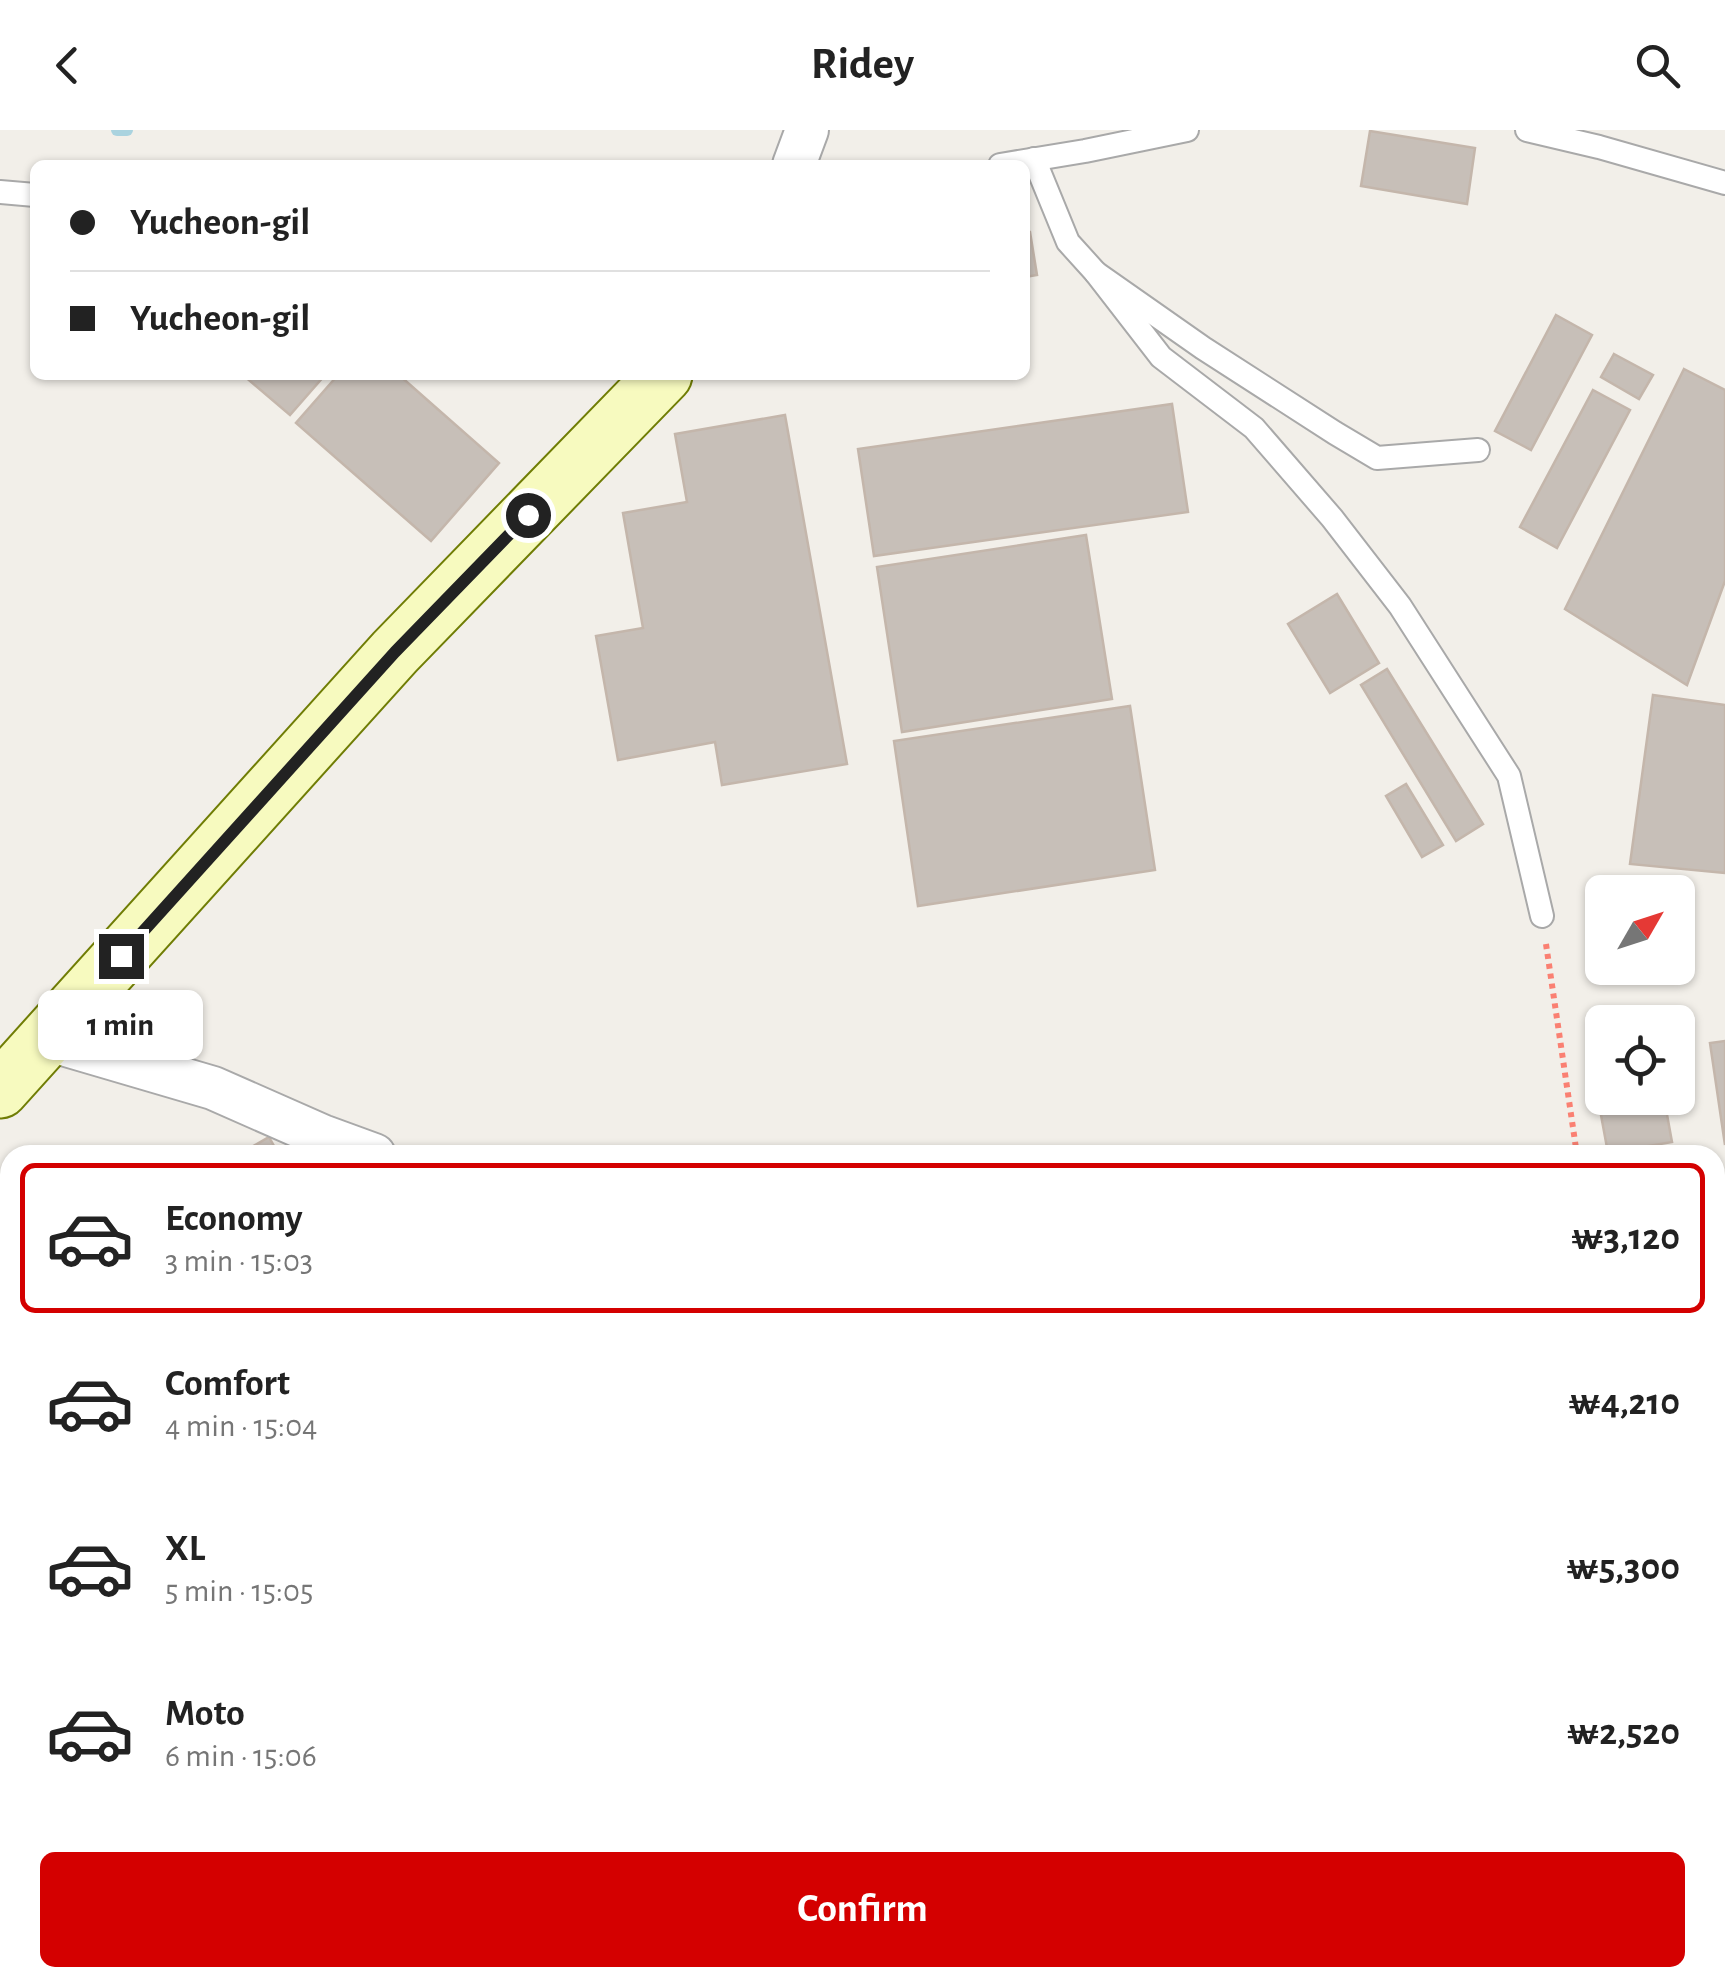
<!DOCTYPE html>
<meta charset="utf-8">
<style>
:root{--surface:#fff;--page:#f2f2f2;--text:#222;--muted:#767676;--line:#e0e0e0;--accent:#d40000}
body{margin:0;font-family:"Alegreya Sans",sans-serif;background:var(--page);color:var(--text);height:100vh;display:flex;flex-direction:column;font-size:38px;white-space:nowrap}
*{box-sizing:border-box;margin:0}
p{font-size:32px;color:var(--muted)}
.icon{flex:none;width:55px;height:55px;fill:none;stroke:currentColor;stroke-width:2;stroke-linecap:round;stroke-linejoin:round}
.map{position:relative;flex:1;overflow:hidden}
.side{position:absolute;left:0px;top:1015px;width:1725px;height:842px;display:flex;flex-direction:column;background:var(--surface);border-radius:30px 30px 0 0;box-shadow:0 2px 8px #0004}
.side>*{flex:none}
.banner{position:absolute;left:30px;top:30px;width:1000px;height:220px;border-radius:15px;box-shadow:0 2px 8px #0004;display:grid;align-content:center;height:220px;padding:0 40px;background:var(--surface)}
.needle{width:65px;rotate:51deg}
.buttons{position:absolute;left:1585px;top:745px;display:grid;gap:20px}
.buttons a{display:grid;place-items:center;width:110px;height:110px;border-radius:15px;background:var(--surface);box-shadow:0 2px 8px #0004;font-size:50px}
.end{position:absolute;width:45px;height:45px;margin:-22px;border:12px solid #222;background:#fff;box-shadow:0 0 0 5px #fff}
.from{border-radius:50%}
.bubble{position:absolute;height:70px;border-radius:15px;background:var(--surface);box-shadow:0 2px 8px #0004;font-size:32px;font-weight:700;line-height:70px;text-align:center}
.banner b{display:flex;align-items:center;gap:35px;height:95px;font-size:38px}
.banner b+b{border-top:2px solid var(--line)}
.banner i{width:25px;height:25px;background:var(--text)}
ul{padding:18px 0 0;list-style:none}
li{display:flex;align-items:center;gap:30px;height:150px;margin:0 20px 15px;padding:0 20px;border:5px solid transparent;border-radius:15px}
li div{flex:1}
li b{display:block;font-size:38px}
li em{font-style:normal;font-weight:700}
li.active{border-color:var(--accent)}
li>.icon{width:90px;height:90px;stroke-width:1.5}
.action{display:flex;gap:20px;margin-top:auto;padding:20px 40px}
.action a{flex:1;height:115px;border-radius:15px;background:var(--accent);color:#fff;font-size:40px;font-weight:700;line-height:115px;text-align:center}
header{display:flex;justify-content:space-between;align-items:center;height:130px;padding:0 40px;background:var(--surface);font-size:45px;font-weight:700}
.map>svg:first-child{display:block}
</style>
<header><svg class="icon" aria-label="back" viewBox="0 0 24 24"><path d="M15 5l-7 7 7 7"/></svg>Ridey<svg class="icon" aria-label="search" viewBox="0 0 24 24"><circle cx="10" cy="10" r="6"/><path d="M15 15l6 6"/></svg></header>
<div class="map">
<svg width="1725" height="1856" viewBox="0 0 1725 1856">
<rect width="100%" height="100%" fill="#f2efe9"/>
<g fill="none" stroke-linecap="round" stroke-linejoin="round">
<!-- stream -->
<polyline stroke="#aad3df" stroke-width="12" points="117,0 127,0"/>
</g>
<!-- building -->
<g fill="#c7bfb8" stroke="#c4b6ab" stroke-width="2.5">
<polygon points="1370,1 1475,18 1467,74 1361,56"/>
<polygon points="1025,102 1030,102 1037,145 1025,147"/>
<polygon points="1556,185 1592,205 1531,320 1495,301"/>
<polygon points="1614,224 1653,245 1639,269 1601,247"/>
<polygon points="1684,239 1725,260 1725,451 1687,555 1565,479"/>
<polygon points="243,245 325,245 290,285"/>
<polygon points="338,245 399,245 499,333 431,411 296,293"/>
<polygon points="1593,260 1630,280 1557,418 1520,397"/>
<polygon points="1172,274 1188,382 874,426 858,319"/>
<polygon points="785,285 847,634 722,655 715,612 618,630 596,506 643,498 623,383 687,372 675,304"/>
<polygon points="1086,405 1112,569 902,602 877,437"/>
<polygon points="1337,464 1379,533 1330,563 1288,494"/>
<polygon points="1387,539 1483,694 1456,711 1361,555"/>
<polygon points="1653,565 1725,575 1725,743 1630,734"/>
<polygon points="1130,576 1155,740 918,776 894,611"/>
<polygon points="1406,654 1443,715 1422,727 1386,666"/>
<polygon points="1725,911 1725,1015 1710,913"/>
<polygon points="1602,957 1602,968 1664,968 1672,1012 1608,1023 1596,958"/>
<polygon points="269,1007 279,1025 238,1025"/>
<polygon points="0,1719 10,1732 10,1805 5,1809 0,1803"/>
</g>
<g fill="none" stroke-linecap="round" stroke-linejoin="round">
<!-- lane casing -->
<g stroke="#a9a9a9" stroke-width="26">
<g id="lane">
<polyline points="1527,0 1599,17 1725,53"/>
<polyline points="1034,29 1068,112 1096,143 1203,218 1335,303 1377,328 1478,320"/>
<polyline points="1000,35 1085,21 1187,0"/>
<polyline points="0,62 35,65"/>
<polyline points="1096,143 1161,227 1254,298 1332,388 1400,476 1509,646 1542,786"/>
</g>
</g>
<!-- street casing -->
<g stroke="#a9a9a9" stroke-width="46">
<g id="street">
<polyline points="794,35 807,0"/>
<polyline points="46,909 213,958 322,1006 374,1025"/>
<polyline points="0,1234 10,1257"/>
<polyline points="380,1848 382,1856"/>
<polyline points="578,1848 580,1856"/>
<polyline points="49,1856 57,1848"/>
</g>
</g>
<!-- secondary casing -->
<g stroke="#707d05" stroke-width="59">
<polyline id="secondary" points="0,960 395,522 664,245"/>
</g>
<!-- path -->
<g stroke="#fa8072" stroke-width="6" stroke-dasharray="5 5" stroke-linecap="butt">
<polyline points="1546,814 1577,1025"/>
<polyline points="1698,1848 1700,1856"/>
</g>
<!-- lane -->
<use href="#lane" stroke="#fff" stroke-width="22"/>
<!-- street -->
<use href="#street" stroke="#fff" stroke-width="42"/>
<!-- secondary -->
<use href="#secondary" stroke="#f7fabf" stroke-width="55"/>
</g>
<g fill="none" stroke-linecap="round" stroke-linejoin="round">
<!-- route -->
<polyline stroke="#222" stroke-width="12" points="121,826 395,522 528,385"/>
</g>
</svg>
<div class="buttons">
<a><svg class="needle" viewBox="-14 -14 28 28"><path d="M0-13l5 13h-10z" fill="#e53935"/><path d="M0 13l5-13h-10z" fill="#767676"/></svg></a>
<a><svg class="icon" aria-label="locate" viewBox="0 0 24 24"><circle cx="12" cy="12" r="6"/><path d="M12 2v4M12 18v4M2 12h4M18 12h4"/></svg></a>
</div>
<i class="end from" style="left:528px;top:385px"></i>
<i class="end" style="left:121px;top:826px"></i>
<div class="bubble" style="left:38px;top:860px;width:165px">1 min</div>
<div class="banner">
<b><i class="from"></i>Yucheon-gil</b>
<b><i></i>Yucheon-gil</b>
</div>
<section class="side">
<ul>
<li class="active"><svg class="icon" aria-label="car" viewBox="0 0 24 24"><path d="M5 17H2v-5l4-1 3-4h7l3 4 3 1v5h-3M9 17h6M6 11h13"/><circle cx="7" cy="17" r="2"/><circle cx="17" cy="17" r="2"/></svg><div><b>Economy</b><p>3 min · 15:03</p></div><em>₩3,120</em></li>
<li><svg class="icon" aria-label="car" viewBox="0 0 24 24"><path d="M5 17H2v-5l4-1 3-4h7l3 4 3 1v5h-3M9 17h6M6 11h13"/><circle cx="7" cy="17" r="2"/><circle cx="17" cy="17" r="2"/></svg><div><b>Comfort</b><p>4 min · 15:04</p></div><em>₩4,210</em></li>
<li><svg class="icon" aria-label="car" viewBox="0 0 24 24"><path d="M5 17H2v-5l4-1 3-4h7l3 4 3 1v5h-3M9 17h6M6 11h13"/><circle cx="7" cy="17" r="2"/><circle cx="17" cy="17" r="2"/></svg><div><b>XL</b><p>5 min · 15:05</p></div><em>₩5,300</em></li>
<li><svg class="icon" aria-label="car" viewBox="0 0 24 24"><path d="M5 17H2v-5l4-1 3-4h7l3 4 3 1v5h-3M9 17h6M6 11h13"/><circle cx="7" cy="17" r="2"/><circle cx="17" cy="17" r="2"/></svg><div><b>Moto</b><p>6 min · 15:06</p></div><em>₩2,520</em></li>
</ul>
<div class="action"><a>Confirm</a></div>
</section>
</div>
